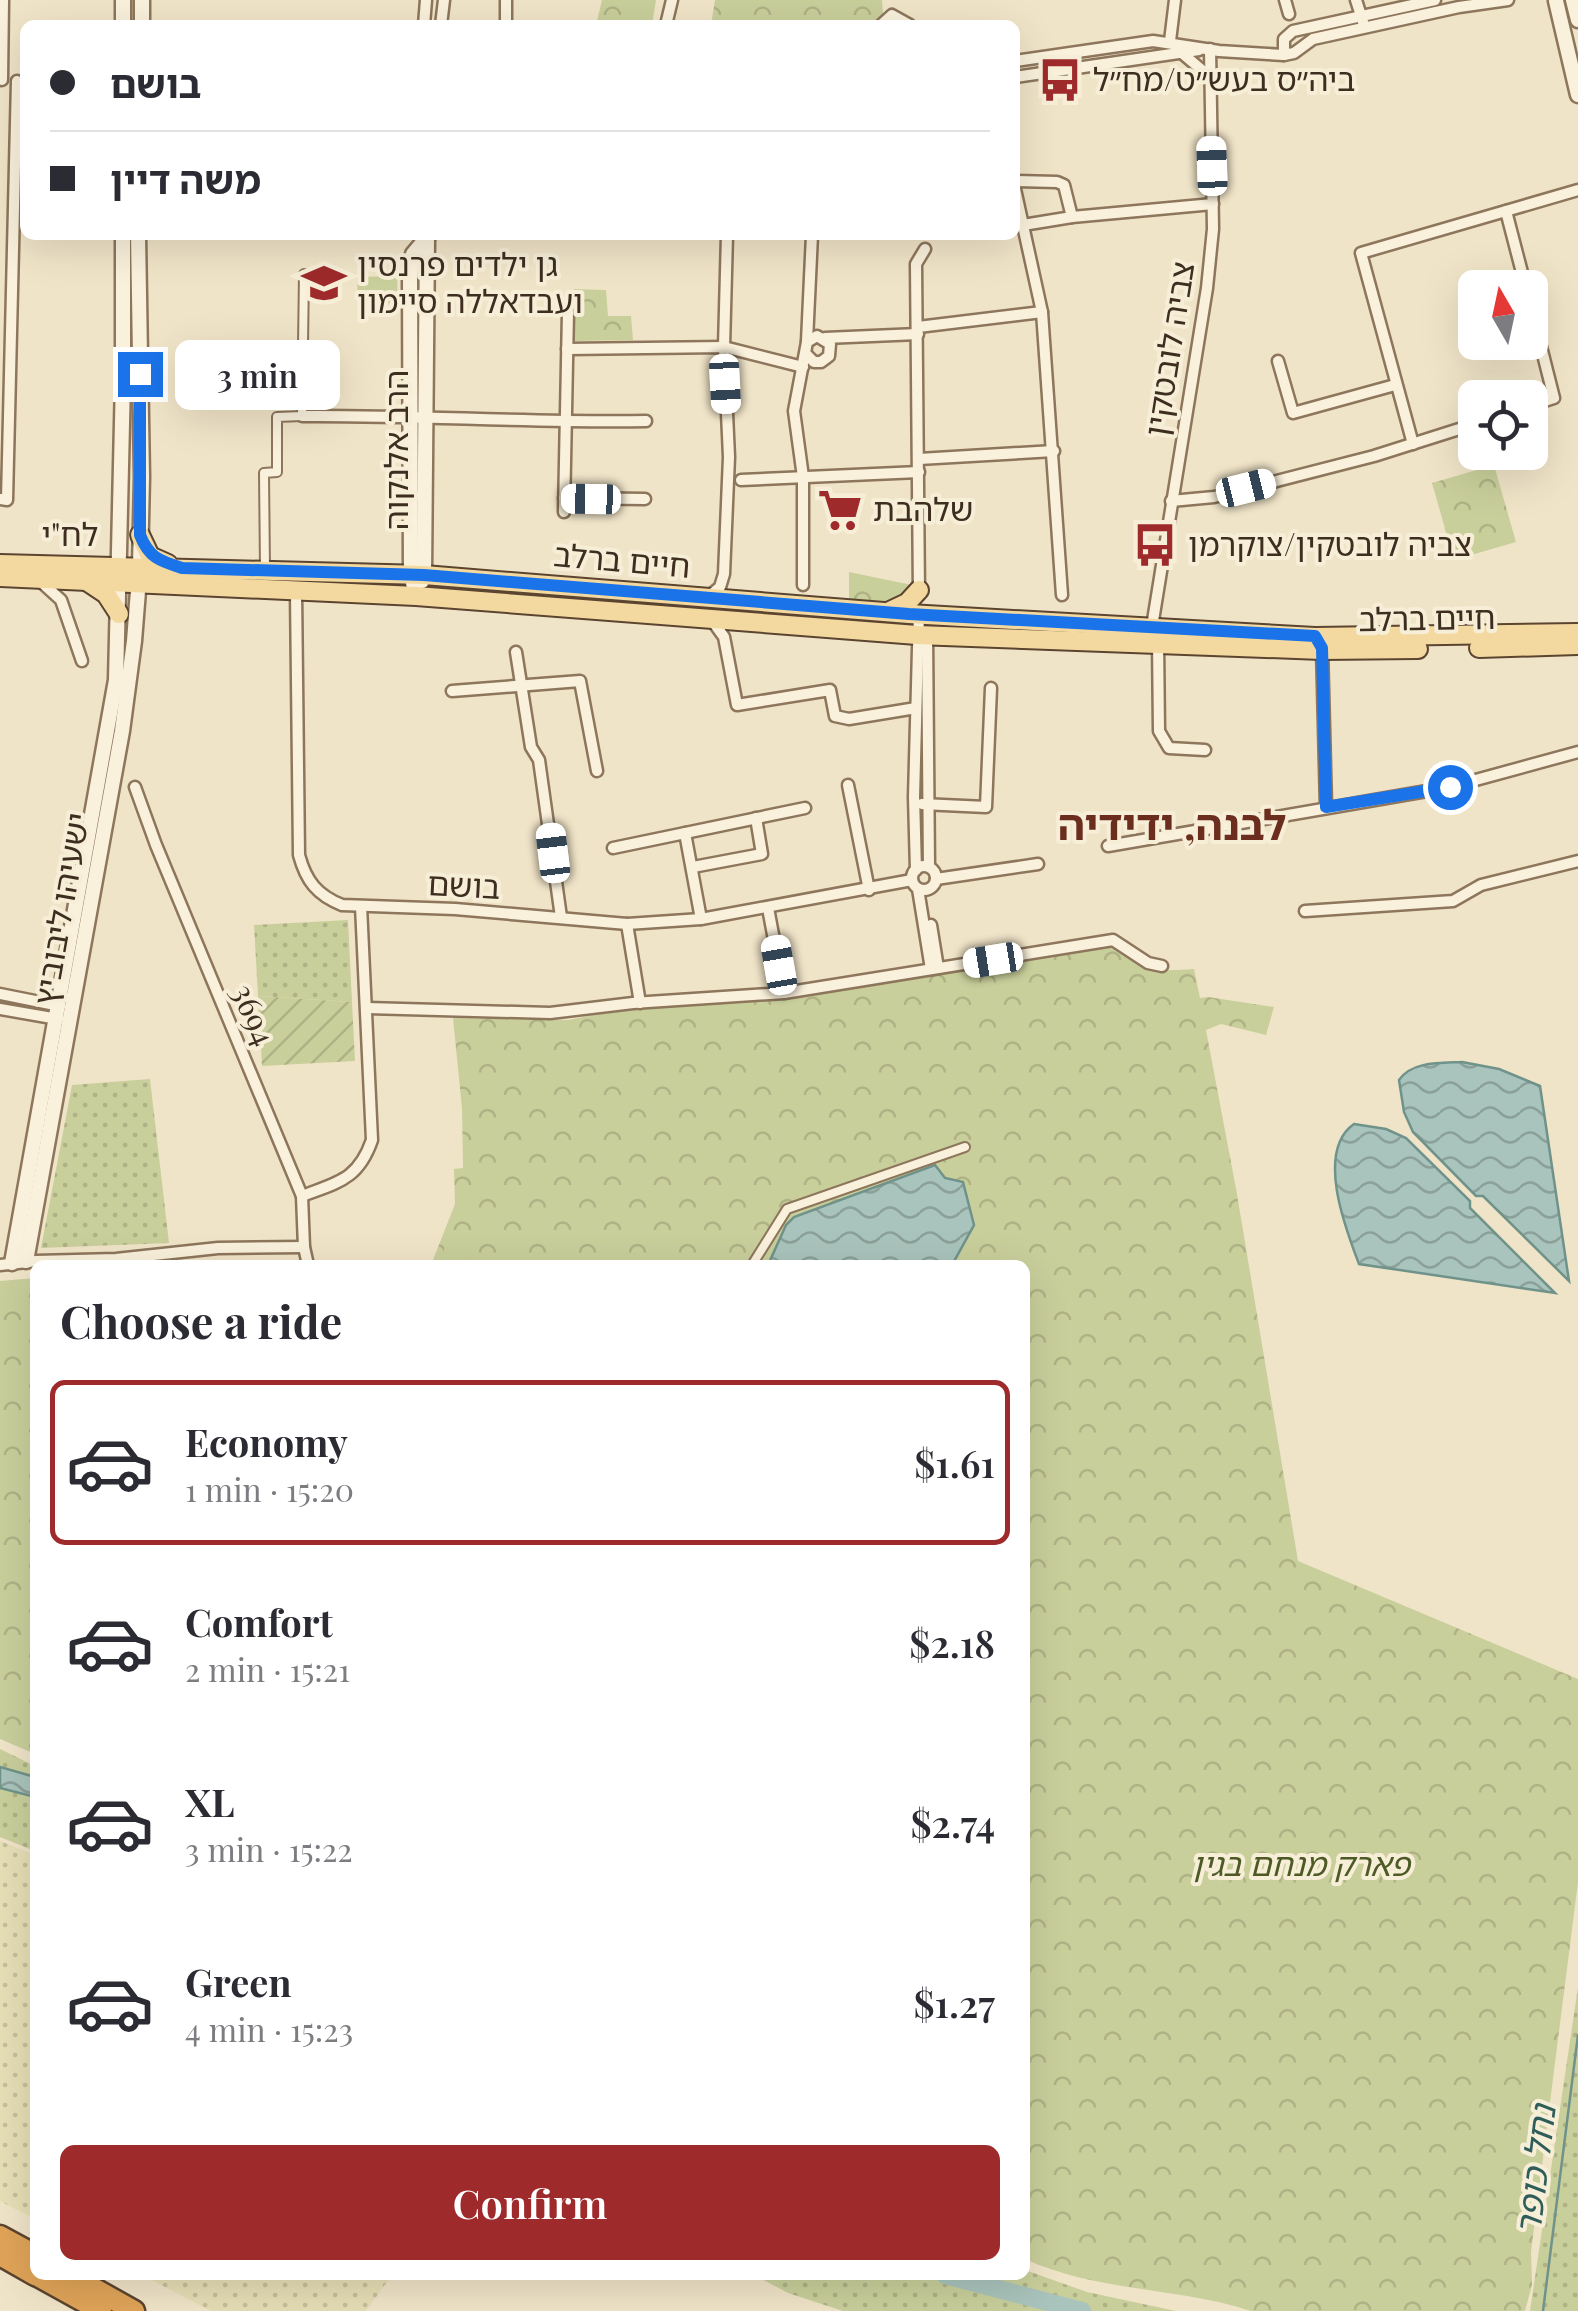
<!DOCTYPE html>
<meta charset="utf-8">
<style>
:root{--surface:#fff;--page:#f2f2f3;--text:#2b2b33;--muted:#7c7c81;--line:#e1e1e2;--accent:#9e2a2b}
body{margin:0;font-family:"Playfair Display","Noto Sans Hebrew",serif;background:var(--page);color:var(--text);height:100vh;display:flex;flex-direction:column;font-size:38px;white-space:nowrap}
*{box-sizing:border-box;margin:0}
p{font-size:32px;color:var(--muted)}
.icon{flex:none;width:55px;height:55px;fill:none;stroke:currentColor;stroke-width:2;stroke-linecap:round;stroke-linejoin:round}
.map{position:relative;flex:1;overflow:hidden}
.details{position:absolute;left:30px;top:1260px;width:1000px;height:1020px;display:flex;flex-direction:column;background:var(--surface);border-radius:15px;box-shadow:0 10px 40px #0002}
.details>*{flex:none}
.hud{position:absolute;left:20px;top:20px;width:1000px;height:220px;border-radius:15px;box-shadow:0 10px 40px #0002;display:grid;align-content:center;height:220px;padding:0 30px;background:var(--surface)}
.needle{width:65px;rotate:351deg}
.buttons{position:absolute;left:1458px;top:270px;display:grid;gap:20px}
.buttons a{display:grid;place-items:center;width:90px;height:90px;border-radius:15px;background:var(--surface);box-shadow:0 10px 40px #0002;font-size:50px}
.end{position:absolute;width:45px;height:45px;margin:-22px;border:12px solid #1a73e8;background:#fff;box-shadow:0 0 0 5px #fff}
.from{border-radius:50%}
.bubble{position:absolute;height:70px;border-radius:15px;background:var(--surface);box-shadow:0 10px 40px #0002;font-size:32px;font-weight:600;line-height:70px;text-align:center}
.car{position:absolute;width:30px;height:60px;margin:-30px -15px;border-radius:12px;box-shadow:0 0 8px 2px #0007;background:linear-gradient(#fff 24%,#345 0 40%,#fff 0 76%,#345 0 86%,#fff 0)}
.hud b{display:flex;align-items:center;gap:35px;height:95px;font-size:38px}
.hud b+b{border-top:2px solid var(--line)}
.hud i{width:25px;height:25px;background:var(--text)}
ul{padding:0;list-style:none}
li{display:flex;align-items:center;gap:30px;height:165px;margin:0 20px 15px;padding:0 10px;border:5px solid transparent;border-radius:15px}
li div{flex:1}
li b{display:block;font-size:38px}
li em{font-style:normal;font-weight:600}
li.selected{border-color:var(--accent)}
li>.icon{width:90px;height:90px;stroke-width:1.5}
h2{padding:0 30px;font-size:45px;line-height:120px}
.action{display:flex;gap:20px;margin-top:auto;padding:20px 30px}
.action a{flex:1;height:115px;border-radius:15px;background:var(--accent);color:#fff;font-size:40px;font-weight:600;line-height:115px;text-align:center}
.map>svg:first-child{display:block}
</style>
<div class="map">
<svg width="1578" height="2311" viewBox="0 0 1578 2311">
<defs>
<pattern id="farmland-dots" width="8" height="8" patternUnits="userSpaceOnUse" patternTransform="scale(2.5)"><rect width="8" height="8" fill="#e6deb5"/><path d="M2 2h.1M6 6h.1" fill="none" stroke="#c6bf9b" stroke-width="1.8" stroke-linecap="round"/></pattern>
<pattern id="grass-dots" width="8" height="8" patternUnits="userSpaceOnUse" patternTransform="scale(2.5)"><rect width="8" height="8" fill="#c9cf9b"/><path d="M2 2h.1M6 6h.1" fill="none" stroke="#aeb285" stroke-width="1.8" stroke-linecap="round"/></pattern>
<pattern id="park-crowns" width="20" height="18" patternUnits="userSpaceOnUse" patternTransform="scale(2.5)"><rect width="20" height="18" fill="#c9cf9b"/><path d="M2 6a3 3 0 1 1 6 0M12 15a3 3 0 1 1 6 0" fill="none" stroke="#aeb285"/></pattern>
<pattern id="garden-furrows" width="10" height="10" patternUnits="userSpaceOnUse" patternTransform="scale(2.5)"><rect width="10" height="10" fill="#c9cf9b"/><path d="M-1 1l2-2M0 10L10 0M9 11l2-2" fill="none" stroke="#aeb285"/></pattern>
<pattern id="water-waves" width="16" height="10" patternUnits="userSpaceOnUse" patternTransform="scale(2.5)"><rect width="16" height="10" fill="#a9c4bc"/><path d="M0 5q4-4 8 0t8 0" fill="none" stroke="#8ba098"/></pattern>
</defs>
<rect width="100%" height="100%" fill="#f0e4c8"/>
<!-- farmland -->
<g fill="url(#farmland-dots)">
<polygon points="0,1841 35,1855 35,2219 0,2201"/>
<polygon points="142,2275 392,2275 366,2311 211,2311"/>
</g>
<!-- grass -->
<g fill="url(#grass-dots)">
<polygon points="348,920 352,1002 258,996 254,925"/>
<polygon points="150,1079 169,1243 41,1248 72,1085"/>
<polygon points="0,1749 35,1766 35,1851 0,1837"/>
<polygon points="1578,1987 1578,2311 1530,2311"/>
<polygon points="1025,2270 1087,2292 1176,2311 843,2311 788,2293 754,2275 1025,2275"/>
</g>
<!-- park -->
<g fill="url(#park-crowns)">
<polygon points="602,0 656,0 652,25 596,25"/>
<polygon points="715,0 882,0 883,14 870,25 711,25"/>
<polygon points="574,289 606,290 608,316 631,316 633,340 575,341"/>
<polygon points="1494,465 1516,542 1454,560 1432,483"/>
<polygon points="849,572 912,585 907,596 884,605 849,601"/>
<path d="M1113,944C1145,971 1152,972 1194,969L1200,998L1208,997L1274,1007L1266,1035L1221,1024L1206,1030L1237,1194L1298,1561L1578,1679V1882L1531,2252L1532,2285L1525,2311H1251C1177,2287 1097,2292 1025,2259V1265H431L455,1204L454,1169L463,1168L462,1109L453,1018L568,1020L640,1006L784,997Z"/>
<polygon points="35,1278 35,1754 0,1739 0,1281"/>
</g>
<!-- garden -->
<polygon fill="url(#garden-furrows)" points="258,996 352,1002 355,1061 262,1066"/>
<!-- pitch -->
<g fill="#c9cf9b">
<polygon points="397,276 398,303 358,304 357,277"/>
<polygon points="445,1243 472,1247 470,1265 442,1265"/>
</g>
<!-- water -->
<g fill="url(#water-waves)" stroke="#6f938a" stroke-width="2.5">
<path d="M1462,1062L1499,1069L1540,1086L1569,1281L1483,1196H1476L1413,1132L1404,1112L1399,1080C1412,1061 1441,1063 1462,1062Z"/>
<path d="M1354,1124L1386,1129L1406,1138L1470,1201V1208L1555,1293L1359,1264C1346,1230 1315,1151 1354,1124Z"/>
<polygon points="935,1165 945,1178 963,1182 974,1225 952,1265 768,1265 786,1225 794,1217"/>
<polygon points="0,1767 35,1777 35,1797 0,1788"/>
</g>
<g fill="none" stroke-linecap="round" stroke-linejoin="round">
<!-- stream -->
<polyline stroke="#6f938a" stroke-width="2.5" points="1543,2311 1578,2035"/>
<!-- river -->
<polyline stroke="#a9c4bc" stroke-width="18" points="945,2275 1082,2311"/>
<!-- pedestrian casing -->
<g stroke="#8d765c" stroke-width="12">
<g id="pedestrian">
<polyline points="265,569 264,473 277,472 277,417 302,416 304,274"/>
<polyline points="752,1265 787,1209 965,1147"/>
</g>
</g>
<!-- minor casing -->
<g stroke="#8d765c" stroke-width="15">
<g id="minor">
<polyline points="1285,0 1289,14"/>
<polyline points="1356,0 1363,22"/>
<polyline points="424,25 426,0"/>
<polyline points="441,25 444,0"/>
<polyline points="506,25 506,0"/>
<polyline points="666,25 672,0"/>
<polyline points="881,25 892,15 910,25"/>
<polyline points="1170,41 1175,0"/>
<polyline points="1183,54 1209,76"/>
<polyline points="1284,55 1284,39 1293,31 1435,0"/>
<polyline points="1015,61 1153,41 1219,51 1284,55 1294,53 1313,39 1459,7 1508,0"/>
<polyline points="1015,77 1199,50"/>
<polyline points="2,80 3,0"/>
<polyline points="1015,181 1057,182 1064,185 1072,217"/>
<polyline points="1015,189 1042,312 1062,595"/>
<polyline points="1506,211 1526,288"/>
<polyline points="1023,225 1072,217 1213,204"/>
<polyline points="1530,303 1554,398 1530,406"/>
<polyline points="918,327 1042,312"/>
<polyline points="825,338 918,334"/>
<polyline points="807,341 812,235"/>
<polyline points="567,349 724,347 803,367"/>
<polyline points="1278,361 1293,413 1395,385"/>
<path d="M302,416C417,415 531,423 646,421"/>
<polyline points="1413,444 1361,253 1578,190"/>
<polyline points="919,459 1054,451"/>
<polyline points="741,480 919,472"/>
<polyline points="564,498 645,499"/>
<polyline points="0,499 7,500 17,81"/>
<polyline points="1171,501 1214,497 1374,456 1475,424"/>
<polyline points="564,512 568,312"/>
<polyline points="40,581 61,600 82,661"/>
<polyline points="803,585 803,477 794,411 807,342 817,336 830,344 829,356 821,362 814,362 806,354"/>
<path d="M296,592L299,855C306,881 317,895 342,905L455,909L627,924L701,919L912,880"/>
<polyline points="919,595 916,264 925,249"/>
<polyline points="708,597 720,587 724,574 729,457 724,347 727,235"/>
<polyline points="711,619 724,637 737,705 830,690 835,716 849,719 916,708"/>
<polyline points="1151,633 1207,288 1213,229 1210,49"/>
<polyline points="927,634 929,867"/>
<polyline points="1158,641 1159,731 1169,748 1205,750"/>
<polyline points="1322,648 1326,807"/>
<polyline points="516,652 531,747 539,760 561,917"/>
<polyline points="452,691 580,681 597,771"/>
<polyline points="848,785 869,890"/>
<polyline points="135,787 156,845 302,1196 304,1247 308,1265"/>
<polyline points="922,804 986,807 991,688"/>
<polyline points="685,833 701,919"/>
<polyline points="1108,846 1450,787 1578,752"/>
<polyline points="613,848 805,808"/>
<circle cx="924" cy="878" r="12"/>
<polyline points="693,867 762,854 756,818"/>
<polyline points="916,870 914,797 919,612"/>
<polyline points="936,879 1038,864"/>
<polyline points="918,889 931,969"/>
<polyline points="768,908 784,993"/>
<polyline points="1305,911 1453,901 1481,885 1578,861"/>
<polyline points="627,924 640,1003"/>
<polyline points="931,925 938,968"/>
<polyline points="0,994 60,1006"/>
<polyline points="367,1008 550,1013 633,1003 784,993 1113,940 1148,963 1162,966"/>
<polyline points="0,1009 58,1019"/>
<path d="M302,1196C338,1182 358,1180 372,1140L361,906"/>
<polyline points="0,1265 36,1261 116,1259 218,1248 304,1247"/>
</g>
</g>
<!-- tertiary casing -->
<g stroke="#8d765c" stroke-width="19">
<g id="tertiary">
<polyline points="142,0 142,25"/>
<polyline points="1573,0 1578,20"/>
<polyline points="1556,1 1578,95"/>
<polyline points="123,25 123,0"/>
<polyline points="422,581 424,575 427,239"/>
<polyline points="416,596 411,574 410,274 413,254 429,235"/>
<polyline points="26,1261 122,731 134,641 140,566 142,477 138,235"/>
<polyline points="12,1263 116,680 123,380 123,235"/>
</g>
</g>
<!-- primary casing -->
<g stroke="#5b4430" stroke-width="22">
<g id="primary">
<polyline points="140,535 150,556 168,564"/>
<polyline points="0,564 424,575 909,614 1315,637 1578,633"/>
<polyline points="0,577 416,596 917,635 1322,650 1418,649"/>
<polyline points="88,582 106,594 119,614"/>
<polyline points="888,612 907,603 919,590"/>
<polyline points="1479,648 1578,645"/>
</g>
</g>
<!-- motorway casing -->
<g stroke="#5b4430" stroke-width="25">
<g id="motorway">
<polyline points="0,2236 35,2255"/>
<polyline points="0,2255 35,2275"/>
<polyline points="36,2275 101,2311"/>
<polyline points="70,2275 134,2311"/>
</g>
</g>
<!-- pedestrian -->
<use href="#pedestrian" stroke="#faf1dc" stroke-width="8"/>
<!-- minor -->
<use href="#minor" stroke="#faf1dc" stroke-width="10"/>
<!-- tertiary -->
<use href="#tertiary" stroke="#faf1dc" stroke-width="14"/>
<!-- primary -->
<use href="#primary" stroke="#f3d9a0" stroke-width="18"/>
<!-- motorway -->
<use href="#motorway" stroke="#e0a458" stroke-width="20"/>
</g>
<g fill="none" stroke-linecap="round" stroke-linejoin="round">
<!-- route -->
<path stroke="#1a73e8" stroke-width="12" d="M140,374V535C149,558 160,561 182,568L424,575L909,614L1315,636L1322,648L1326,807L1450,787"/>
</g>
<!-- icons -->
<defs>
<g id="bus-bare" transform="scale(3.45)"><path d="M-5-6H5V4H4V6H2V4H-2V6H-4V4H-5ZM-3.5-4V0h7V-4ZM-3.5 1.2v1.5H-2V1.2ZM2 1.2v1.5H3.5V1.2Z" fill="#9e2a2b" stroke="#f7eed8" stroke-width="2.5" paint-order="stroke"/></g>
<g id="school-bare" transform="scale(3.45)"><path d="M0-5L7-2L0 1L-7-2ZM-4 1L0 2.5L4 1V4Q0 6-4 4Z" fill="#9e2a2b" stroke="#f7eed8" stroke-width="2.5" paint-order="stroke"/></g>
<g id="supermarket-bare" transform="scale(3.45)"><path d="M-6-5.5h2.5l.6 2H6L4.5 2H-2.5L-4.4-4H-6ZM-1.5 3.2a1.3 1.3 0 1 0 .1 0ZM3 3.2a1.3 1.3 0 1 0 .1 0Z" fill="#9e2a2b" stroke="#f7eed8" stroke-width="2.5" paint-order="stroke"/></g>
</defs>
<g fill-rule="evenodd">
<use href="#bus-bare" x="1060" y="80"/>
<use href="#school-bare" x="324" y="283"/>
<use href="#supermarket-bare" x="840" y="510"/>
<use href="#bus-bare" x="1155" y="545"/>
</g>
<g text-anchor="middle" stroke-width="8" stroke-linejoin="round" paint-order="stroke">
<!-- poi labels -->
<g font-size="32" fill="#3d2e20" stroke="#f7eed8" text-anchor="start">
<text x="1093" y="91">ביה״ס בעש״ט/מח״ל</text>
<text x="357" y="276">גן ילדים פרנסין<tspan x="357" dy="37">ועבדאללה סיימון</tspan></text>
<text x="873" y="521">שלהבת</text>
<text x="1188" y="556">צביה לובטקין/צוקרמן</text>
</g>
<!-- street labels -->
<g font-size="32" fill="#3d2e20" stroke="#f7eed8">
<text transform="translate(1170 349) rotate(-81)" y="11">צביה לובטקין</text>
<text transform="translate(397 450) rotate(-90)" y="11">הרב אלנקוה</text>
<text x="70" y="546">לח"י</text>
<text transform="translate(622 561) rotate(5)" y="11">חיים ברלב</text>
<text transform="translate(1427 619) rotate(-1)" y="11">חיים ברלב</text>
<text transform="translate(464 886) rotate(3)" y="11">בושם</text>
<text transform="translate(62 909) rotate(-80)" y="11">ישעיהו ליבוביץ</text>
<text transform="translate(253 1015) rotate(67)" y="11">3694</text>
</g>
<!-- park labels -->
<g font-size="32" font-style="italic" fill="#4d5a26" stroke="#f7eed8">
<text x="1301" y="1876">פארק מנחם בגין</text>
</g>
<!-- water labels -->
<g font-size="35" font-style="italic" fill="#2f5d5a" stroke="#f7eed8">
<text transform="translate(1536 2170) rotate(-83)" y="12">נחל כופר</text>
</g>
<!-- district labels -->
<g font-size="42" font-weight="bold" fill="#6b2e1e" stroke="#f7eed8">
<text x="1172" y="840">לבנה, ידידיה</text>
</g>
</g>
</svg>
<div class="buttons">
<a><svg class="needle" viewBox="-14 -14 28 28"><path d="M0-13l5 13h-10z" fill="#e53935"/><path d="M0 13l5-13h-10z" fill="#7c7c81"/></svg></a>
<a><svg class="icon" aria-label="locate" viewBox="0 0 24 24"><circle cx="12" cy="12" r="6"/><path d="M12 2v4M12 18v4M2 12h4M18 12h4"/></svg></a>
</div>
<i class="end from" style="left:1450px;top:787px"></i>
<i class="end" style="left:140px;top:374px"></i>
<div class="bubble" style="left:175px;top:340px;width:165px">3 min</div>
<i class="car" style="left:1212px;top:166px;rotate:358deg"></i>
<i class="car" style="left:725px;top:384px;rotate:177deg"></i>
<i class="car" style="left:1246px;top:488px;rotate:76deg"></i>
<i class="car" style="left:591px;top:499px;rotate:271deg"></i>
<i class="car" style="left:553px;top:853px;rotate:353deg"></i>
<i class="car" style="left:993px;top:960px;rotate:261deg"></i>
<i class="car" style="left:779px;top:965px;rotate:350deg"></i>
<div class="hud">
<b><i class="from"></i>בושם</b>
<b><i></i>משה דיין</b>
</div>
<section class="details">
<h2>Choose a ride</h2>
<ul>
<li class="selected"><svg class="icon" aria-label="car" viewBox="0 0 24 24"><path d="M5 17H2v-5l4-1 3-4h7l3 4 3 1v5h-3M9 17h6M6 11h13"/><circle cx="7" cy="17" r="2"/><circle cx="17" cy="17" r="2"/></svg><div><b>Economy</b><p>1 min · 15:20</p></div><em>$1.61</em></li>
<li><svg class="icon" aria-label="car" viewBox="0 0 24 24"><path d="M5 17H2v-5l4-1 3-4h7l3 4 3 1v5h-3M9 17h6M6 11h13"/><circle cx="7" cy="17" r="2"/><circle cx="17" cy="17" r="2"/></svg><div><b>Comfort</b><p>2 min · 15:21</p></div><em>$2.18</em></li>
<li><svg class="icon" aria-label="car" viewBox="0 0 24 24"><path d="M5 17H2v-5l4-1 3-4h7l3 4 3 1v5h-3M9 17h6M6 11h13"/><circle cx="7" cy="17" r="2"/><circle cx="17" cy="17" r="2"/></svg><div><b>XL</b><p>3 min · 15:22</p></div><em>$2.74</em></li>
<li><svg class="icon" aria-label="car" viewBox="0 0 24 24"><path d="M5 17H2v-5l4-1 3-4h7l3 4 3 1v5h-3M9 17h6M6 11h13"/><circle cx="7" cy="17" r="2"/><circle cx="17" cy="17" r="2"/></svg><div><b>Green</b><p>4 min · 15:23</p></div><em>$1.27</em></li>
</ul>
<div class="action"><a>Confirm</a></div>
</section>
</div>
